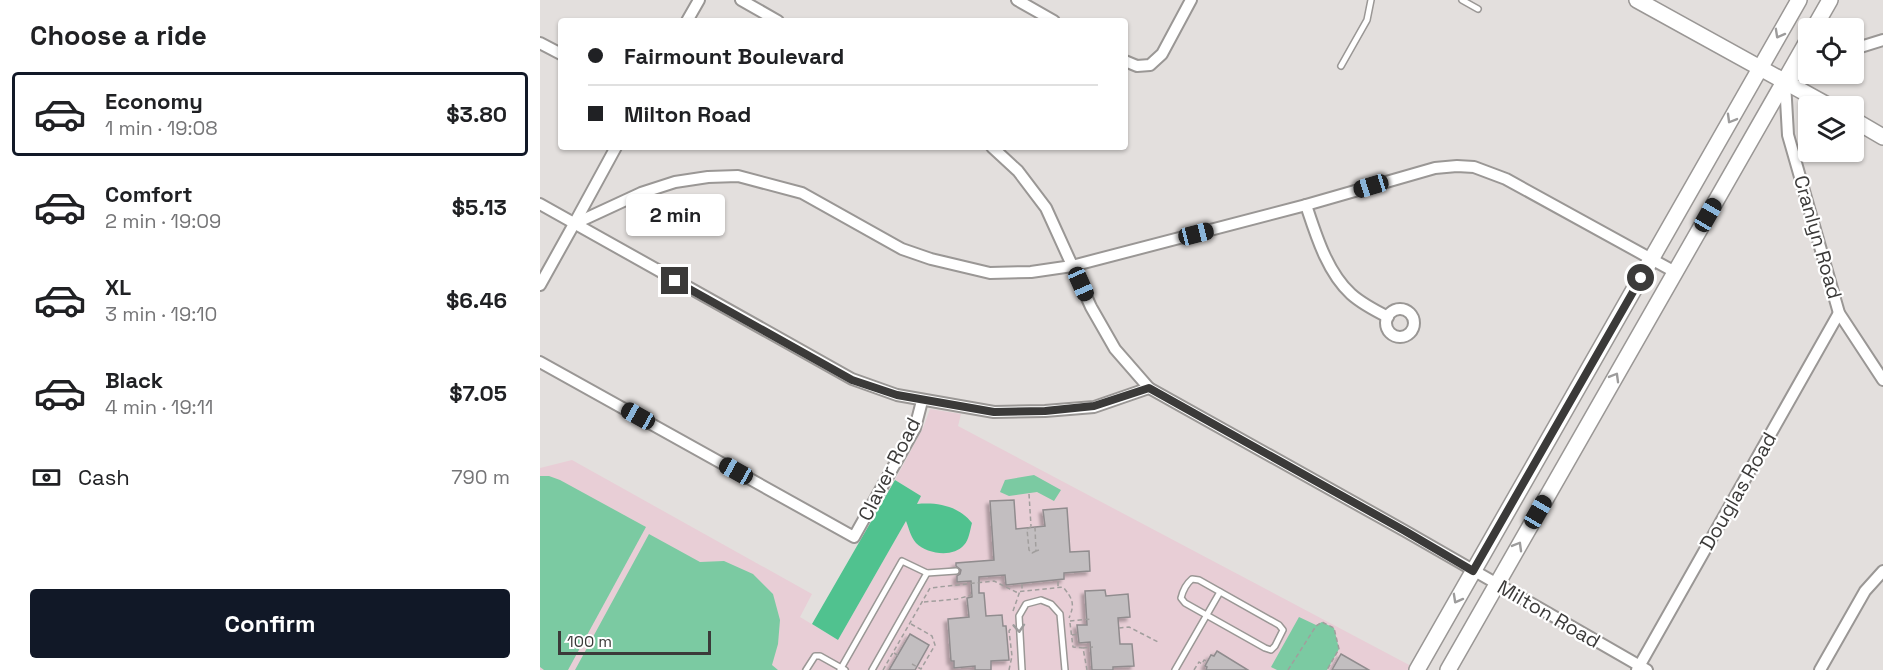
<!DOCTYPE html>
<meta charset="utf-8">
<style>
:root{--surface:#fff;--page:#f6f6f6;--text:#202124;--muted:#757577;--line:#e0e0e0;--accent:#111827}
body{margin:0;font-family:"Space Grotesk",sans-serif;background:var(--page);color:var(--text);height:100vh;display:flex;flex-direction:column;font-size:22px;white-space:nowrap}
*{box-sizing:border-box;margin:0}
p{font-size:20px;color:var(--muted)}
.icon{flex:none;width:33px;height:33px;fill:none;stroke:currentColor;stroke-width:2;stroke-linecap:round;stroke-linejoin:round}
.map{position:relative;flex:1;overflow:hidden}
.side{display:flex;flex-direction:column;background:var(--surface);width:540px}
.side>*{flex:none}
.hud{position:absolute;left:18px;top:18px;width:570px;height:132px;border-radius:6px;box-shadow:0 2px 4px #0004;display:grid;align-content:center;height:132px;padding:0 30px;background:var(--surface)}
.controls{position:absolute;left:1258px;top:18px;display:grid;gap:12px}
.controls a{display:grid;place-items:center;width:66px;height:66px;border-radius:6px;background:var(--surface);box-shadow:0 2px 4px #0004;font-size:30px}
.scale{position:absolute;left:18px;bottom:15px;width:153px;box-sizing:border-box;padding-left:6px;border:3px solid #3b3a39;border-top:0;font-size:16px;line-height:21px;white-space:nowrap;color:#3b3a39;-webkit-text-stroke:4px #fff;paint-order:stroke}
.end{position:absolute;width:27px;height:27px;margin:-14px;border:8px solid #3b3a39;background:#fff;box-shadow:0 0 0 3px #fff}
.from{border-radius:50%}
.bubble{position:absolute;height:42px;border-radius:6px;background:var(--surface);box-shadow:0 2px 4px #0004;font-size:20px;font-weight:700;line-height:42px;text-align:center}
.car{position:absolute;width:18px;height:36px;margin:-18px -9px;border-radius:8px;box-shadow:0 0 4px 2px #0007;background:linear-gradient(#222 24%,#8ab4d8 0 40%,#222 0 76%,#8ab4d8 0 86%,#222 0)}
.hud b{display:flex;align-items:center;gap:21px;height:57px;font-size:22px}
.hud b+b{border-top:2px solid var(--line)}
.hud i{width:15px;height:15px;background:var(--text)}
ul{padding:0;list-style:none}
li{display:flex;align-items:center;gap:18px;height:84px;margin:0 12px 9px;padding:0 18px;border:3px solid transparent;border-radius:6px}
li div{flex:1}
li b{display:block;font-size:22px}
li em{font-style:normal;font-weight:700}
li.current{border-color:var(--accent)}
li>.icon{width:54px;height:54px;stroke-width:1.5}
h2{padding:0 30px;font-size:27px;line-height:72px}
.pay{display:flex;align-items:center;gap:15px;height:66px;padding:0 30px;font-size:22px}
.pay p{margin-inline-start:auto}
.primary-button{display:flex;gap:12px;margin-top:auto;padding:12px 30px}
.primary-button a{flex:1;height:69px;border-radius:6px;background:var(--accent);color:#fff;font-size:24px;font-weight:700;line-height:69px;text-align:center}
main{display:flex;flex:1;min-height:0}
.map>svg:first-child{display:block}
</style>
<main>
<section class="side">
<h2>Choose a ride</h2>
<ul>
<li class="current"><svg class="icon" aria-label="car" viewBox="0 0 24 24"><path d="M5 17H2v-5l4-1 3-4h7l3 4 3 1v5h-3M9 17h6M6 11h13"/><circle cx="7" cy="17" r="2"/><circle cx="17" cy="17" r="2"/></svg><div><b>Economy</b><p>1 min · 19:08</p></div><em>$3.80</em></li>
<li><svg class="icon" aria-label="car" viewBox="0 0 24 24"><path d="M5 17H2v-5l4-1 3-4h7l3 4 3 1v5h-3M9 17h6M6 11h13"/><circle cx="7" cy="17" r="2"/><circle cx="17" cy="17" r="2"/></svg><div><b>Comfort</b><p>2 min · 19:09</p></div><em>$5.13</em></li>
<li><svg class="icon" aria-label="car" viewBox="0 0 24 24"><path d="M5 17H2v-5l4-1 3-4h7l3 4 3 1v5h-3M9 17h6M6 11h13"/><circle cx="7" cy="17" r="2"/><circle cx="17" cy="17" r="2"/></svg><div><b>XL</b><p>3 min · 19:10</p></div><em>$6.46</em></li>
<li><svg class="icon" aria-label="car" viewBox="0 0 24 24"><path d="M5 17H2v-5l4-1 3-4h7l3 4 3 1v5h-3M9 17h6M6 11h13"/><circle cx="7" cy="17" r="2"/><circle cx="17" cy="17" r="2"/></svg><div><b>Black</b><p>4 min · 19:11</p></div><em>$7.05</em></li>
</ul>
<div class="pay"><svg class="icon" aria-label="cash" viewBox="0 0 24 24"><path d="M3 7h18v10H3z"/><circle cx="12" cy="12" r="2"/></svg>Cash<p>790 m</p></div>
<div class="primary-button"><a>Confirm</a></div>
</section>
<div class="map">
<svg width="1343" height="670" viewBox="0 0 1343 670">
<defs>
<filter id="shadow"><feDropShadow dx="-3.5" dy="3.5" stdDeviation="1.5" flood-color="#0004"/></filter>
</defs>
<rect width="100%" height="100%" fill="#e3dfdd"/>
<!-- education -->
<polygon fill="#e8ced6" points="390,409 421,414 418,426 873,667 871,670 0,670 0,468 32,460 272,594 260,617 298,640 380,496 355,480 383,428"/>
<!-- green -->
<g fill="#7bcaa2">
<polygon points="494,475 521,490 514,501 497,492 469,496 460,492 465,480"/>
<polygon points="0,476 9,476 20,480 106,527 28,670 4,670 0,667"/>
<polygon points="109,534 160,562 184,561 213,574 233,594 240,620 238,644 232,665 238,670 35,670"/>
<polygon points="759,617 776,625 782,622 794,628 799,649 787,670 737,670 731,667"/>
</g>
<!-- forest -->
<path fill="#50c28f" d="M355,480L381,496L377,504C397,502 419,506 432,523C430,530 429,540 424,545C413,558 387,554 376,543C370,536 369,528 366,521L298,640L272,624Z"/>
<!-- building -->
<g fill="#c2bec0" stroke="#908c8e" stroke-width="1.5" filter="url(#shadow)">
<polygon points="474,500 476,529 505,526 503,510 527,508 530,552 549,551 550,571 524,573 524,579 466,585 465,575 439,577 439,593 444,593 446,616 462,615 463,626 466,626 469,660 451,661 451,670 435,670 435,666 414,668 414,661 411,661 408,619 429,617 427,598 432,597 431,581 417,582 417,576 420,574 421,570 416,566 416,563 454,560 450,501"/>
<polygon points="565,590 566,596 588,594 590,617 578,618 580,644 592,644 594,666 573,667 573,670 552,670 550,642 539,643 537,625 547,625 545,591"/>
<polygon points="370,634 389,645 375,670 349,670"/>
<polygon points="677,651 708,670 666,670 667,667 665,666 671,655 674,656"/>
<polygon points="801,654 829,670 792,670"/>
</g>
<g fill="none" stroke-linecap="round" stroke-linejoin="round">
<!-- lane casing -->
<g stroke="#9a9795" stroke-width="8">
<g id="lane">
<polyline points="922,0 938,9"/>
<polyline points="801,66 827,20 831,0"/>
<polyline points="387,573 416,571"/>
<path d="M652,579L659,580L739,625L743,630L735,646L731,650L725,648L645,603L641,598C643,590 646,584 652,579Z"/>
<polyline points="266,670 275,656 280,656 305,670"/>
<polyline points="300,670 362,561 387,573 332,670"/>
<polyline points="482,670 479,616 486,604 501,600 511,604 520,614 525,670"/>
<polyline points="635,670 680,592"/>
</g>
</g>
<!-- street casing -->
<g stroke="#9a9795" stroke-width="14">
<g id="street">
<polyline points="201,0 238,21"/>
<polyline points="477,0 514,21"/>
<polyline points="147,21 159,0"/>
<polyline points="0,43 21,54"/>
<polyline points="1314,49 1343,40"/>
<polyline points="585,61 597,66 610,65 622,54 651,0"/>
<polyline points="1269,68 1245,82 1248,135 1299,313 1343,380"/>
<polyline points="452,147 478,171 506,208 551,307 575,349 609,388"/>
<polyline points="0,204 312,379 357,395 454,412 505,411 554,407 609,388 865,531 1107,670"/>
<path d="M766,205C776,235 787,272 811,294C821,303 836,311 848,317"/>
<polyline points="34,224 76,147"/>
<polyline points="0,285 34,224 101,193 135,182 168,177 198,176 262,193 362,249 391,259 450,273 491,272 532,266 766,205 895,168 917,166 934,167 966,179 1135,272"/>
<circle cx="860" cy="323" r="14"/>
<polyline points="0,362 314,537 375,428 382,401"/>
<polyline points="1097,670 1299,313"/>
<polyline points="1280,670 1325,591 1343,571"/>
</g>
</g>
<!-- secondary casing -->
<g stroke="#9a9795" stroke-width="18">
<g id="secondary">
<polyline points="1097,0 1289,106"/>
<polyline points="1274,28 1290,0"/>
<polyline points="1314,120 1343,137"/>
<polyline points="877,670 1259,0"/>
<polyline points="908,670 1269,38"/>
</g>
</g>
<!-- path -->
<g stroke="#a19e9d" stroke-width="1.5" stroke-dasharray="4.5 3" stroke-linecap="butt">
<polyline points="489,494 491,526"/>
<polyline points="496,551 492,553 489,550 487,529 491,527 495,528 496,551 499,550"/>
<polyline points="482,584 482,590"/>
<polyline points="518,586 518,579"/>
<polyline points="384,602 417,599 432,595"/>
<polyline points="473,611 480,591"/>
<polyline points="530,621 551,619"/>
<polyline points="530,623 533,647 543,648 547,670"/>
<polyline points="371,624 392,636 395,645 381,669 372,664"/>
<polyline points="579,628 589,627 618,642"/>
<polyline points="532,635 538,634"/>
<polyline points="543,648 553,647"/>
<polyline points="354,653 359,656"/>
<path d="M343,670L390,588L454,581L476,592L523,587C533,599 535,604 529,618"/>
<polyline points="469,670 472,656 469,631 472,627"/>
<polyline points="654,670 659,662 662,664 664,660 667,661"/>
<polyline points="748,670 776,626 782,622 794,628 799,649 787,670"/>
</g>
<!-- lane -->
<use href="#lane" stroke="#fff" stroke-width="5"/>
<!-- street -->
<use href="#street" stroke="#fff" stroke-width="10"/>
<!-- secondary -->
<use href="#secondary" stroke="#fff" stroke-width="15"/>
</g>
<!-- one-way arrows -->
<defs><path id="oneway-chevron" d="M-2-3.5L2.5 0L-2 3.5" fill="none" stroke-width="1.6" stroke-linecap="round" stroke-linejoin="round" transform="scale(1.5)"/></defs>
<g stroke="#9d9c9c">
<use href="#oneway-chevron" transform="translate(1239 34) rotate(119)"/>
<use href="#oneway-chevron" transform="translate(1191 119) rotate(120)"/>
<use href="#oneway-chevron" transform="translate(1075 377) rotate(-60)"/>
<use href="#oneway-chevron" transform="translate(978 546) rotate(-60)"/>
<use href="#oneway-chevron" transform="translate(917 599) rotate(119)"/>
<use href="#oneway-chevron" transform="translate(479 628) rotate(86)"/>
</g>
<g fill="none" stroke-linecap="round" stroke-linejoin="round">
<!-- route -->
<polyline stroke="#3b3a39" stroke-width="8" points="135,281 312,380 357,395 454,412 505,411 554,406 609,388 865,531 933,571 1101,278"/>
</g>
<g text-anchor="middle" stroke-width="4.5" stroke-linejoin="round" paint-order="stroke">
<!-- street labels -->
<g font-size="20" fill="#3b3a39" stroke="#fff">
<text transform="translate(1278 237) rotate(74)" y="7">Cranlyn Road</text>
<text transform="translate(349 469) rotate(-63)" y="7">Claver Road</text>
<text transform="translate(1198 491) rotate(-60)" y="7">Douglas Road</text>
<text transform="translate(1009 614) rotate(30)" y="7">Milton Road</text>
</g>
</g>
</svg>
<div class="controls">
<a><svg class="icon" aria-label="locate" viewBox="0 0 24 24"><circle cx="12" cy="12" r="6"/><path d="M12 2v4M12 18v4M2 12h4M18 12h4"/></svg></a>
<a><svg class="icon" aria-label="layers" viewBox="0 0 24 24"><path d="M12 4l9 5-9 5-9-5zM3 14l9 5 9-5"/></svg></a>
</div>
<div class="scale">100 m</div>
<i class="end from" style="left:1101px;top:278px"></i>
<i class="end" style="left:135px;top:281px"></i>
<div class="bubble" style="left:86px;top:194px;width:99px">2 min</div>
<i class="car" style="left:831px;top:186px;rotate:253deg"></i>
<i class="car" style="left:1168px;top:215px;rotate:30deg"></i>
<i class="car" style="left:656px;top:234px;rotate:76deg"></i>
<i class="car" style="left:541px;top:284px;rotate:156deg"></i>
<i class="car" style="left:98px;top:416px;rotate:299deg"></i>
<i class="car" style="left:196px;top:471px;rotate:299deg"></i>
<i class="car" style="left:998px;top:512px;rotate:30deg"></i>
<div class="hud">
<b><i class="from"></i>Fairmount Boulevard</b>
<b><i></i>Milton Road</b>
</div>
</div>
</main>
